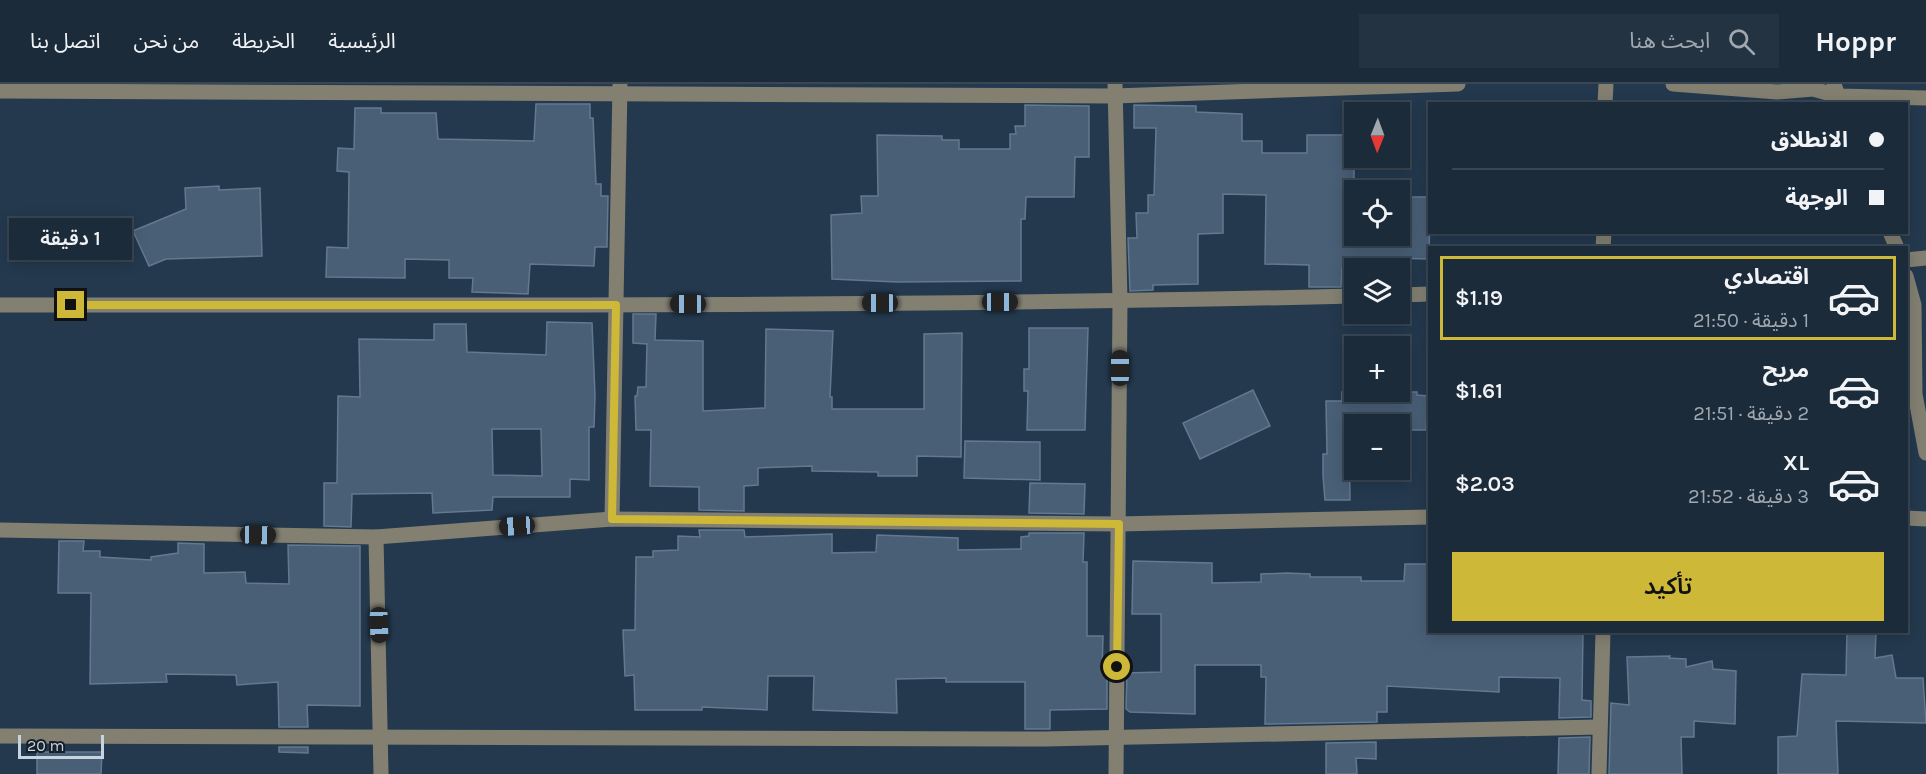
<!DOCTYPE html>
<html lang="ar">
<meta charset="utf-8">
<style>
:root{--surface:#1b2b3a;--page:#243342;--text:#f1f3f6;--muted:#a0a7af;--line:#394754;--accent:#ceb837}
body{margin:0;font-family:Karla,"Noto Sans Arabic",sans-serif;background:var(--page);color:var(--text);direction:rtl;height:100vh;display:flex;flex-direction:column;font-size:22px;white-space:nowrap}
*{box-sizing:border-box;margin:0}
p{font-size:20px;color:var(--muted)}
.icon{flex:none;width:33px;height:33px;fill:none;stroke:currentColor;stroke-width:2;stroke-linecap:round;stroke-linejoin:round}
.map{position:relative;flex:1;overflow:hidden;direction:ltr}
.drawer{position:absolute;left:1428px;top:162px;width:480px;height:387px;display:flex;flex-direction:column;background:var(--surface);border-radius:0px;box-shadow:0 3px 15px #0003,0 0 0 2px var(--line);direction:rtl}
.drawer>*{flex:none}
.hud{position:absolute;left:1428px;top:18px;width:480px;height:132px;border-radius:0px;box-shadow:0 3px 15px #0003,0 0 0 2px var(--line);direction:rtl;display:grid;align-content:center;height:132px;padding:0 24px;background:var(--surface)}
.needle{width:39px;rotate:181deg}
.buttons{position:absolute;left:1344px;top:18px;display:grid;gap:12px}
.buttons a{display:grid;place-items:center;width:66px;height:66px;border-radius:0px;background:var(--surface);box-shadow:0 3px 15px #0003,0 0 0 2px var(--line);font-size:30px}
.scale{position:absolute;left:18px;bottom:15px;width:86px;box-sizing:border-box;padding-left:6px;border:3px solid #c6d3e0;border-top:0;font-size:16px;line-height:21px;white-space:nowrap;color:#c6d3e0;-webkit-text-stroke:4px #161f29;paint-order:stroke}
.end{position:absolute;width:27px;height:27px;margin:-14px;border:8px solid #ceb837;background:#111;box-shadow:0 0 0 3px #111}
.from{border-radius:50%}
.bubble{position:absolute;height:42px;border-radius:0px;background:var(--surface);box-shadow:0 3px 15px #0003,0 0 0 2px var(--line);font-size:20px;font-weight:600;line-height:42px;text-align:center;direction:rtl}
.car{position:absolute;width:18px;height:36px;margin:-18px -9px;border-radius:8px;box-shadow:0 0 4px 2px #0007;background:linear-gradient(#222 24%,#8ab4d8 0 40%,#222 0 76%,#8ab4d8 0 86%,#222 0)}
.hud b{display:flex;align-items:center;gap:21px;height:57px;font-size:22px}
.hud b+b{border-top:2px solid var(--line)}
.hud i{width:15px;height:15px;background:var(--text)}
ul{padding:10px 0 0;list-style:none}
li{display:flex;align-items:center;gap:18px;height:84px;margin:0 12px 9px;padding:0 12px;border:3px solid transparent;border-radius:0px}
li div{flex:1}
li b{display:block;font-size:22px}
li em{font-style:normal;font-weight:600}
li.current{border-color:var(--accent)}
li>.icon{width:54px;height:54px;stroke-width:1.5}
.cta{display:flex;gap:12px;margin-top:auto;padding:12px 24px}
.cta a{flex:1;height:69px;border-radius:0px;background:var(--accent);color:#111;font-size:24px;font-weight:600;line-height:69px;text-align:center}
header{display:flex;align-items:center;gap:36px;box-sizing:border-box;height:84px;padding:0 30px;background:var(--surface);border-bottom:2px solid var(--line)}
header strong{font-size:28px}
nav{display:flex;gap:33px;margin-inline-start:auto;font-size:21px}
.search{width:420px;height:54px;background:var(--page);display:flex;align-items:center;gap:15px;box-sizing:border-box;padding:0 21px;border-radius:0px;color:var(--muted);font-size:22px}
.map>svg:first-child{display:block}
</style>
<header>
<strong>Hoppr</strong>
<div class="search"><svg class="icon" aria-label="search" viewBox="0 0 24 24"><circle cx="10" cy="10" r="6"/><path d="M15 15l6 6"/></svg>ابحث هنا</div>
<nav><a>الرئيسية</a><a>الخريطة</a><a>من نحن</a><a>اتصل بنا</a></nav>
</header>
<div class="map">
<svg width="1926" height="690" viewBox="0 0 1926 690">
<rect width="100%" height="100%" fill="#24394e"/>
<!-- building -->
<g fill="#495f76" stroke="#627991" stroke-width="1.5" fill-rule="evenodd">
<polygon points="536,20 590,20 590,34 593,34 596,100 601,100 601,112 608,112 607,163 595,163 594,182 530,180 528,210 472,208 473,194 449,194 449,176 405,175 405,194 326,193 327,163 348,164 349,88 337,87 338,64 354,65 355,24 381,24 381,29 436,29 438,55 534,57"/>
<polygon points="1025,21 1089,22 1089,73 1075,73 1074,113 1026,113 1025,135 1021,135 1021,197 897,198 832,195 831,131 862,129 861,112 878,112 877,51 942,52 942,56 959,56 959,65 1010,65 1010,50 1016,50 1015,42 1025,42"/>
<polygon points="1134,21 1196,22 1196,28 1242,30 1242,57 1262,57 1262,69 1307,69 1307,51 1354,51 1354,152 1400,152 1400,113 1430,113 1429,175 1389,174 1389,184 1342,184 1341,203 1309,203 1309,181 1265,180 1266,111 1223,110 1223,149 1198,150 1198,200 1153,201 1153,206 1130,207 1128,154 1137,154 1136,129 1148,129 1148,111 1154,111 1156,44 1134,44"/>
<polygon points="219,102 219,106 260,104 262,172 166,175 149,182 133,147 186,125 185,104"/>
<polygon points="633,230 656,230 655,256 703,257 703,327 765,324 766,245 833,247 830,313 832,313 832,325 924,325 924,250 962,249 961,373 917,372 917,392 878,392 878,388 812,387 812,382 758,384 758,401 744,402 744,427 699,426 699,403 650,402 651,346 636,346 635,312 637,312 638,303 646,303 647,260 633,259"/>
<path d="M547,238L592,239L595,311L594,343H589V396L570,395V413H493L492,426L433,429L432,409L352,410L351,443L324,442V399H337L338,312L360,313L359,255L434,256V240H466L467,268L546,271ZM492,345H541L542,392L493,391Z"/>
<polygon points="1029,244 1088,244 1085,346 1027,346 1028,307 1024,307 1024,285 1029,285"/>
<polygon points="1253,306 1270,342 1200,375 1183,339"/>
<polygon points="1342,308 1417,308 1417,311 1428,312 1426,346 1400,346 1400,340 1349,340 1350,416 1325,416 1323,392 1323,370 1327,370 1326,317 1342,317"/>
<polygon points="965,357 1040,358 1040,396 964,394"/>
<polygon points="1030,399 1085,400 1084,430 1029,429"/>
<polygon points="699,446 744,446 745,453 832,450 832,469 876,468 877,451 958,454 958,466 1021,465 1021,453 1029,452 1029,449 1084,449 1083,478 1087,478 1087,552 1103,552 1102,589 1107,589 1107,625 1050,626 1050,645 1025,645 1025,598 946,598 946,594 896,595 897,629 813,626 814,592 768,592 767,626 702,623 702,626 635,626 634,591 625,592 623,546 635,546 636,473 653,473 653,467 678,466 678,452 700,453"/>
<polygon points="59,457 84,457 83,467 100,467 100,473 151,476 151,473 178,469 178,459 204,460 204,489 245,488 246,499 289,500 288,461 360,462 360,622 307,621 308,643 279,643 278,598 237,601 236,591 166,590 167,598 90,600 91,509 58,509"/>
<polygon points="1133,477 1212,479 1212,499 1261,498 1261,490 1287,489 1310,490 1310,493 1361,493 1361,497 1404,497 1405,480 1430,480 1430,548 1583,548 1582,616 1591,617 1591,633 1559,634 1560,594 1499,593 1499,608 1387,602 1387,628 1377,628 1377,638 1265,640 1266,593 1261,593 1261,581 1195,581 1195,630 1130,628 1126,625 1127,589 1161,588 1161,530 1132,530"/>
<polygon points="1847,548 1876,548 1875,574 1892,571 1896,594 1923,594 1926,639 1836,637 1838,690 1778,690 1778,653 1797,652 1802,590 1846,591"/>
<polygon points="1670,572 1669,574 1686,575 1686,583 1712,577 1713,585 1736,587 1735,640 1694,637 1694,653 1681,653 1682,690 1609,690 1611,619 1629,621 1627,573"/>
<polygon points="1590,653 1589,690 1558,690 1559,654"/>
<polygon points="1376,658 1376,675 1356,674 1357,690 1326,690 1326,659"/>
<polygon points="279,663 308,663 308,669 279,668"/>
<polygon points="37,668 102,668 101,690 37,690"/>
</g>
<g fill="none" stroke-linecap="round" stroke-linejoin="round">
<!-- minor -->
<g stroke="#838072" stroke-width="15">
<polyline points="1115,0 1120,217 1116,690"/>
<polyline points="1673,0 1777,8 1813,5 1838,12 1840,20"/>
<polyline points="1834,0 1838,12 1926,14"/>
<polyline points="0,7 1114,12 1458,0"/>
<polyline points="1605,20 1606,0"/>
<polyline points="1890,148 1897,164"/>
<polyline points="1603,164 1604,148"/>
<polyline points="1906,176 1926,174"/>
<polyline points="1906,192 1914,221 1915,310 1926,369"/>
<polyline points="1400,211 1430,210"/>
<path d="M0,221C452,221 903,223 1354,212"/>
<polyline points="1906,434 1926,435"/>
<polyline points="612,435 620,1"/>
<polyline points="0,446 376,453 612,435 1119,440 1430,433"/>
<polyline points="376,453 381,690"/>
<polyline points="0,652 1045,655 1599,643"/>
<polyline points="1599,690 1603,548"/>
</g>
</g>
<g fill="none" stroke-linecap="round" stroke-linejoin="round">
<!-- route -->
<polyline stroke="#ceb837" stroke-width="8" points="71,221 616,221 612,435 1119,440 1117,583"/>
</g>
</svg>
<div class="buttons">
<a><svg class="needle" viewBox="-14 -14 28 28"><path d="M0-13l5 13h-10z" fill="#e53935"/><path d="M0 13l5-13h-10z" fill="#a0a7af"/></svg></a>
<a><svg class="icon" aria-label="locate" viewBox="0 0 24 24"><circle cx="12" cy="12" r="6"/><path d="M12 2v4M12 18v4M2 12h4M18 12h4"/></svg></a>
<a><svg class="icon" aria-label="layers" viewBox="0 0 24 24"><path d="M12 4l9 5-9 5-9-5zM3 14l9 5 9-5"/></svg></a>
<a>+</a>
<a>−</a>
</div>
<div class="scale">20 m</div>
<i class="end from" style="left:1117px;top:583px"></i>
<i class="end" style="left:71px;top:221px"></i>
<div class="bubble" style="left:9px;top:134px;width:123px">1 دقيقة</div>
<i class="car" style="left:1000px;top:218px;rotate:90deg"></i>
<i class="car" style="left:880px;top:219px;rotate:270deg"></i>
<i class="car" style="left:688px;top:220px;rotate:270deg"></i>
<i class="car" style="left:1120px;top:284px;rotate:0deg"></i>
<i class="car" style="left:517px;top:442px;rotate:266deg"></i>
<i class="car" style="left:258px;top:451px;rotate:91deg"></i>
<i class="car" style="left:379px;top:541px;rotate:178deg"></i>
<div class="hud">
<b><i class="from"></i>الانطلاق</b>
<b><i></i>الوجهة</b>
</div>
<section class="drawer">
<ul>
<li class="current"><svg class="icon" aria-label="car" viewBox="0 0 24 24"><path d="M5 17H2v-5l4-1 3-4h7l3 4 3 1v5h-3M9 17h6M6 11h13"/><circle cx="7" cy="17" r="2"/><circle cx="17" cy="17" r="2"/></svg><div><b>اقتصادي</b><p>1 دقيقة · 21:50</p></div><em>$1.19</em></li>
<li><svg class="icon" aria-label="car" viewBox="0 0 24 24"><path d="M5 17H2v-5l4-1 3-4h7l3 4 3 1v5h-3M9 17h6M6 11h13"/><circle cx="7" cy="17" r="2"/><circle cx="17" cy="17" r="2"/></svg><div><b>مريح</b><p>2 دقيقة · 21:51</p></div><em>$1.61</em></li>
<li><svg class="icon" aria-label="car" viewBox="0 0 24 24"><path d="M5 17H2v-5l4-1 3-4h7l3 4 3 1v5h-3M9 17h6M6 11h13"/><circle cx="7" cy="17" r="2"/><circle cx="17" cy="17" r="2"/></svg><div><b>XL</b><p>3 دقيقة · 21:52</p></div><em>$2.03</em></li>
</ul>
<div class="cta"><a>تأكيد</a></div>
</section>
</div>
